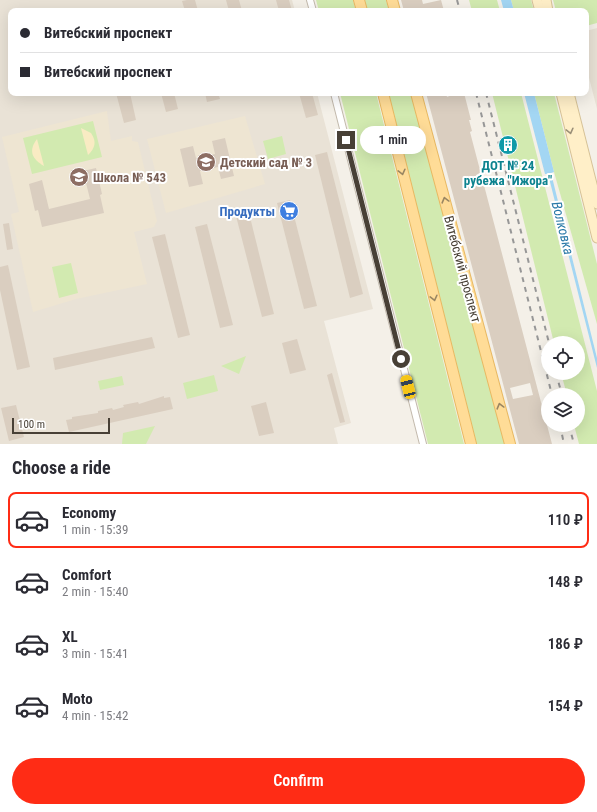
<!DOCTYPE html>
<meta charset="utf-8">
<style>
:root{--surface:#fff;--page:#f7f7f7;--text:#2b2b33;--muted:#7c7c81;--line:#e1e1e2;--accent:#ff2c15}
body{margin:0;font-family:"Roboto Condensed",sans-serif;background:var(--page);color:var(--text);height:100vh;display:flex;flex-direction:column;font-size:15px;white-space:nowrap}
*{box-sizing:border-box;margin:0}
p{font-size:13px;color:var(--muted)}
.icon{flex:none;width:22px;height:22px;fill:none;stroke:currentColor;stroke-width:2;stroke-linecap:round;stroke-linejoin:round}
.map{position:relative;height:444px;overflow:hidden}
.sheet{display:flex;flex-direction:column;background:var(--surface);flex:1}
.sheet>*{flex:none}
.top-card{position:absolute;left:8px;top:8px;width:581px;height:88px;border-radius:8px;box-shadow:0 4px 16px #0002;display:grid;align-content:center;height:88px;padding:0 12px;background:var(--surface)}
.controls{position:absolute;left:541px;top:336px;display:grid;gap:8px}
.controls a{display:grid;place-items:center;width:44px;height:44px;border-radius:50%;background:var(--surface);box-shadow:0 4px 16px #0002;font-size:20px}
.scale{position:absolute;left:12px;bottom:10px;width:98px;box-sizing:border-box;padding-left:4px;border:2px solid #484036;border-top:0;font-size:11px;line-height:14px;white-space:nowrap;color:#484036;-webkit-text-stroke:3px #fff;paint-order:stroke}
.end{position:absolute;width:18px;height:18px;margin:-9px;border:5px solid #484036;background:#fff;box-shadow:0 0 0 2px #fff}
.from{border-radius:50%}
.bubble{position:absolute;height:28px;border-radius:14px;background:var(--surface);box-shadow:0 4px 16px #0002;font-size:13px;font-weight:600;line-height:28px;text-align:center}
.car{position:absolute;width:12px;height:24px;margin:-12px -6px;border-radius:5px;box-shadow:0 0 3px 1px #0007;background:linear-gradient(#f5c518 24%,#345 0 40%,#f5c518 0 76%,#345 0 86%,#f5c518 0)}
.top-card b{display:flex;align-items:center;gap:14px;height:38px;font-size:15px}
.top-card b+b{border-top:1px solid var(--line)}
.top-card i{width:10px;height:10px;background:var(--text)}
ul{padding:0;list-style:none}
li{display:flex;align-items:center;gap:12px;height:56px;margin:0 8px 6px;padding:0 4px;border:2px solid transparent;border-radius:8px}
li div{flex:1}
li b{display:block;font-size:15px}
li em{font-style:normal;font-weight:600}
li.active{border-color:var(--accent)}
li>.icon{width:36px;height:36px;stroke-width:1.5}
h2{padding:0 12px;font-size:18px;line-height:48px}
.cta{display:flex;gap:8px;margin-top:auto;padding:8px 12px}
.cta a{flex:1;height:46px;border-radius:24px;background:var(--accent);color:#fff;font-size:16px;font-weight:600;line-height:46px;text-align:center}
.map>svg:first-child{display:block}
</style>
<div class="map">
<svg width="597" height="444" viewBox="0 0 597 444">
<rect width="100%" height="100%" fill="#f4f0e8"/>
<!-- residential -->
<g fill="#e9e2d6">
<polygon points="0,0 292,0 295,11 11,11 11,93 317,93 373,309 324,321 351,423 334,428 338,444 0,444"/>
<polygon points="597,28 597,109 586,66 586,31"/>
</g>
<!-- education -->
<g fill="#eee5d2">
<polygon points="107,111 111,141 132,136 132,141 138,142 157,221 154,227 134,232 147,284 76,299 33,312 11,214 19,212 2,137"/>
<polygon points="245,116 265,184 166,213 147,139"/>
</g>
<!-- green -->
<g fill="#d2eab0">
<polygon points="316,0 353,0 356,11 319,11"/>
<polygon points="365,0 386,0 389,11 367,11"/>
<polygon points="469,0 497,0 500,11 472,11"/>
<polygon points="511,0 531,0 534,11 514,11"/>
<polygon points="553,0 597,0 597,23 586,26 586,11 556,11"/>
<polygon points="340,93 376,93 464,444 428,444"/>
<polygon points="388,93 411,93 505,444 476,444"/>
<polygon points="492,93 521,93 597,391 597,444 579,444 574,425 578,425 578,395 567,395 561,373 578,373 578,343 554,343"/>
<polygon points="534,93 554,93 597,264 597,324 554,172"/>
<polygon points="93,121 102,157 32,174 23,138"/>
<polygon points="282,136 286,154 268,159 263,141"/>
<polygon points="71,263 78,293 59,298 52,267"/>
<polygon points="246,356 239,374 221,366"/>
<polygon points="214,375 218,391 187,399 183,383"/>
<polygon points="122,376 124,385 100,390 98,381"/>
<polygon points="155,426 146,444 122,444 123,433"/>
</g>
<!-- sand -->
<g fill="#f9ebc3">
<path d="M81,128L91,133C97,142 95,148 88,155Z"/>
<path d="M37,139L44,166C32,159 28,151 37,139Z"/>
</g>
<!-- water -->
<g fill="#a3d6f3">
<polygon points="501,0 511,0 514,11 504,11"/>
<polygon points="524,93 534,93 554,172 551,173 597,358 597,368 548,174 545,174"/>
</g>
<!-- building -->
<g fill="#dacec0" fill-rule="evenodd">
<polygon points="187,0 195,0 198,11 185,11 182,1"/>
<polygon points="226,0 239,0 242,11 229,11"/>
<polygon points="276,0 289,0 292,11 279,11"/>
<polygon points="401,0 422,0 423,4 441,0 444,11 404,11"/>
<polygon points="116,93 130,93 136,120 124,123"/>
<polygon points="161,93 174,93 178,109 166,112"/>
<polygon points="205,93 218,93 220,99 207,102"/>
<polygon points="299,93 312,93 318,115 306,118"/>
<path d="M426,93H446L447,97L457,93H464L471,120H469L472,131L470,132L552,444H519ZM530,383L533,395L513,399L510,388Z"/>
<polygon points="225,138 234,176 221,179 218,167 200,171 203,184 189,187 180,149 193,146 196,158 215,154 212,141"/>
<polygon points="327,152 363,294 350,298 315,155"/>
<polygon points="96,168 102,194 100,195 104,213 42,227 38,210 35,211 29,184 42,180 49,209 90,199 83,171"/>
<polygon points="290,200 317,306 304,309 277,203"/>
<polygon points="249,213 274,314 262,317 236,216"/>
<polygon points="9,223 13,249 7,250 3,224"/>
<polygon points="207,224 233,325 220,328 195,227"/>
<polygon points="165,234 190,335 178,338 152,237"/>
<polygon points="8,265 30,367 17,370 0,290 0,267"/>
<polygon points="152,337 155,348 55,370 53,358"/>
<polygon points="297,339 306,370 290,374 282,343"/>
<polygon points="332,373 345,422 340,423 327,375"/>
<polygon points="164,396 164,398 170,397 173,409 69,432 66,420 72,419 72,417 98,413 98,411 112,408 113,410 124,407 123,405 138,402 139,404"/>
<polygon points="266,402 274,433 259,436 251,406"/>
<polygon points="16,405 24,437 9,441 1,408"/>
</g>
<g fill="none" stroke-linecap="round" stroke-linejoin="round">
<!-- street casing -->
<g stroke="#c3baad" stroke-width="8">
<g id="street">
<polyline points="310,0 313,11"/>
<polyline points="334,93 423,444"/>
</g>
</g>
<!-- secondary casing -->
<g stroke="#d6c297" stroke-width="11">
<g id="secondary">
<polyline points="537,0 540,11"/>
<polyline points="546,0 548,11"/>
<polyline points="561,93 597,238"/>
<polyline points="569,93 597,204"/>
</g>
</g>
<!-- primary casing -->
<g stroke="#e8b963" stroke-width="12">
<g id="primary">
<polyline points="359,0 362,11"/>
<polyline points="392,0 395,11"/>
<polyline points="383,93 471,444"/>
<polyline points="416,93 510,444"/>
</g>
</g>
<!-- street -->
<use href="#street" stroke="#fff" stroke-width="6"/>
<!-- secondary -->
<use href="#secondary" stroke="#ffefc8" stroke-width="9"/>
<!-- primary -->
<use href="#primary" stroke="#ffdc97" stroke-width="10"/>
<!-- rail -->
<g stroke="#979797" stroke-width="2" stroke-dasharray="5 5" stroke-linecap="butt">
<polyline points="457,0 460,11"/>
<polyline points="476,93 552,395"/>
<polyline points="486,93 549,343"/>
<polyline points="556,373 562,395"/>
<polyline points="560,425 564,444"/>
<polyline points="569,425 574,444"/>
</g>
</g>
<!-- one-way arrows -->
<defs><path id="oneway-chevron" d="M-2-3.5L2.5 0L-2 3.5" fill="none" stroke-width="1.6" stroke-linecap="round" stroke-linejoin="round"/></defs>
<use stroke="#9a8f78" href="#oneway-chevron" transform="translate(570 131) rotate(76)"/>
<g stroke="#9a8662">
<use href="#oneway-chevron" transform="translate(402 172) rotate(76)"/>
<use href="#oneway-chevron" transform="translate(445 200) rotate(-105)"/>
<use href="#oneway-chevron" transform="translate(434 298) rotate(76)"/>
<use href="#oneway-chevron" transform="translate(500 406) rotate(-105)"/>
</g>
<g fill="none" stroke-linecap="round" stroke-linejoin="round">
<!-- route -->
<polyline stroke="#484036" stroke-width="5" points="346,140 401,359"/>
</g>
<!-- icons -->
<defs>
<g id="building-disc" transform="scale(1)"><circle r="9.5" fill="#0f9aa8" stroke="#fff"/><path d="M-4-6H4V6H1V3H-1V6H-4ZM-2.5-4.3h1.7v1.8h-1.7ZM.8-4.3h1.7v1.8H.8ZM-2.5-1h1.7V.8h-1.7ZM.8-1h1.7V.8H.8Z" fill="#fff"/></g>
<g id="school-disc" transform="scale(1)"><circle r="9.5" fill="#8d6e63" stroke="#fff"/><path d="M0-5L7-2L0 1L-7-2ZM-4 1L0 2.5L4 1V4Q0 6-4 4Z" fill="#fff"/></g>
<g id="supermarket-disc" transform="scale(1)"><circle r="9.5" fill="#3f7fe0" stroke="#fff"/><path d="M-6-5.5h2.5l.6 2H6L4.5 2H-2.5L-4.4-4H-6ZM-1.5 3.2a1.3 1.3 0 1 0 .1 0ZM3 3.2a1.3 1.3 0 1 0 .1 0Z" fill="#fff"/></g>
</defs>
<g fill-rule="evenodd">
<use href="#building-disc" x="508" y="145"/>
<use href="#school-disc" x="206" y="162"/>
<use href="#school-disc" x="79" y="177"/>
<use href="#supermarket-disc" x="289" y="211"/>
</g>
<g text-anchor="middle" stroke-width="4" stroke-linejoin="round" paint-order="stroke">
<!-- education labels -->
<g font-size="13" font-weight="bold" fill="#785e54" stroke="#fff" text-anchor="start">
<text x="220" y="167">Детский сад № 3</text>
<text x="93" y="182">Школа № 543</text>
</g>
<!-- culture labels -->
<g font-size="13" font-weight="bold" fill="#0d838f" stroke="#fff">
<text x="508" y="170">ДОТ № 24<tspan x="508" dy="15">рубежа "Ижора"</tspan></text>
</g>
<!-- shop labels -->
<g font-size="13" font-weight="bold" fill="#366cbe" stroke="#fff" text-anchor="end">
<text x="275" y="216">Продукты</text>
</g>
<!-- street labels -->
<g font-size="13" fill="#484036" stroke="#fff">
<text transform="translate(463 269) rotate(75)" y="5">Витебский проспект</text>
</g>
<!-- water labels -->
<g font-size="14" font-style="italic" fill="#2878a7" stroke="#fff">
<text transform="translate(563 228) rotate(76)" y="5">Волковка</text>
</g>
</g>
</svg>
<div class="controls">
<a><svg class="icon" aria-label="locate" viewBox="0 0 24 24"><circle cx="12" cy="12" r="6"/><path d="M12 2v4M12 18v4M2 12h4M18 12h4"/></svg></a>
<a><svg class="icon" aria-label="layers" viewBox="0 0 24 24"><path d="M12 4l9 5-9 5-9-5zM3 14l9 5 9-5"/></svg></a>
</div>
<div class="scale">100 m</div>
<i class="end from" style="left:401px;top:359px"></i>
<i class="end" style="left:346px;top:140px"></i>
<div class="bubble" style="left:360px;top:126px;width:66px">1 min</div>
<i class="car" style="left:408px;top:387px;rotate:346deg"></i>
<div class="top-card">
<b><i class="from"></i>Витебский проспект</b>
<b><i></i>Витебский проспект</b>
</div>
</div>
<section class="sheet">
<h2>Choose a ride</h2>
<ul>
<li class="active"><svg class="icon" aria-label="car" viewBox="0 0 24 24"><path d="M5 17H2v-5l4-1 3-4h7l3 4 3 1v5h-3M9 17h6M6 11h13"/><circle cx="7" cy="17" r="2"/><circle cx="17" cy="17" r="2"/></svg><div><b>Economy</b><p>1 min · 15:39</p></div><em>110 ₽</em></li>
<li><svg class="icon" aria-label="car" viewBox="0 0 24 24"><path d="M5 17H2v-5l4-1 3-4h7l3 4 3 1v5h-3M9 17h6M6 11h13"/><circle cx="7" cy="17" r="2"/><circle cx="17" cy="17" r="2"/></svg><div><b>Comfort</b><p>2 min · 15:40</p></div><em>148 ₽</em></li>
<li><svg class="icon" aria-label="car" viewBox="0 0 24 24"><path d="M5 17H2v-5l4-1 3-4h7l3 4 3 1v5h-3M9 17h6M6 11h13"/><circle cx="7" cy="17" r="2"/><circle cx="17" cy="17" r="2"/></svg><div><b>XL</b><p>3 min · 15:41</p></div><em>186 ₽</em></li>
<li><svg class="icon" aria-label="car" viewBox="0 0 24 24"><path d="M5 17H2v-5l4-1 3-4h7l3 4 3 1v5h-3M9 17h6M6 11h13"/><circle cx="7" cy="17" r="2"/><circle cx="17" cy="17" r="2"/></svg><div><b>Moto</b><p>4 min · 15:42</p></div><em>154 ₽</em></li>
</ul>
<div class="cta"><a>Confirm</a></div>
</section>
